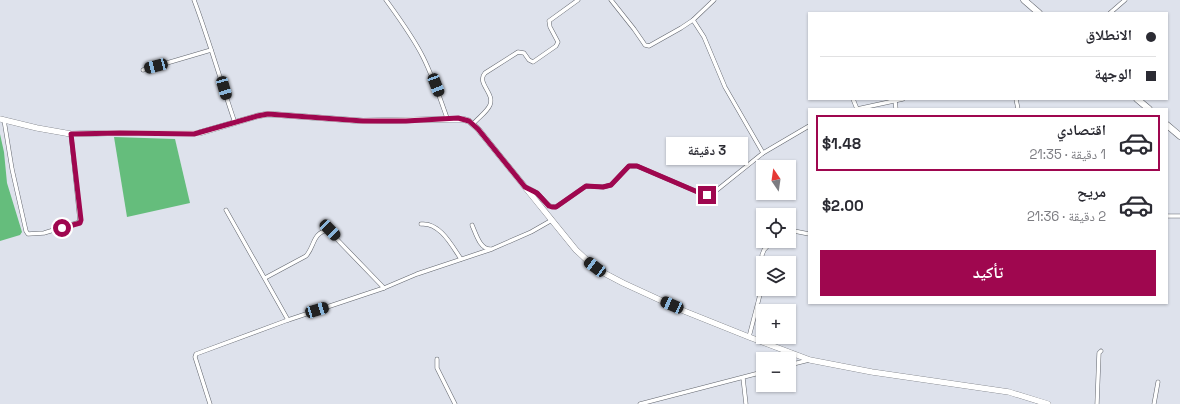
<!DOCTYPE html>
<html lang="ar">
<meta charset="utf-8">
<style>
:root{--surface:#fff;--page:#f7f7f7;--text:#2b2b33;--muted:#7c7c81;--line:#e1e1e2;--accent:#9f074f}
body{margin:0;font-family:"Space Grotesk","Noto Naskh Arabic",sans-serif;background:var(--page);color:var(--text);direction:rtl;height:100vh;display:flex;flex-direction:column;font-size:15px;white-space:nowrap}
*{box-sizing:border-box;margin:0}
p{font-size:13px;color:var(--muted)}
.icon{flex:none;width:22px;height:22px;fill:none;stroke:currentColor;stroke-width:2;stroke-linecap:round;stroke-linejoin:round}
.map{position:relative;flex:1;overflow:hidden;direction:ltr}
.panel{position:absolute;left:808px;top:108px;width:360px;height:196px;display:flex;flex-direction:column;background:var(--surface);border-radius:0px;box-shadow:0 1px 3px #0004;direction:rtl}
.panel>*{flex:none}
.banner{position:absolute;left:808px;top:12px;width:360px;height:88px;border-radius:0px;box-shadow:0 1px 3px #0004;direction:rtl;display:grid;align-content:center;height:88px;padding:0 12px;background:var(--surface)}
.needle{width:26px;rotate:347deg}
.buttons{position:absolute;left:756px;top:160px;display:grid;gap:8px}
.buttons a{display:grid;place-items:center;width:40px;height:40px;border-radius:0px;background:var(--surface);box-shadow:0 1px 3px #0004;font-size:20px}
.end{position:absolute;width:18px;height:18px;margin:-9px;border:5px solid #9f074f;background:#fff;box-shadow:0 0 0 2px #fff}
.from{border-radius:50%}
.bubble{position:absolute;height:28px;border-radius:0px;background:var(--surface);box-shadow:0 1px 3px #0004;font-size:13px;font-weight:700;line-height:28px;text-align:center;direction:rtl}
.car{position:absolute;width:12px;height:24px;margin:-12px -6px;border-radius:5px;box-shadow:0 0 3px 1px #0007;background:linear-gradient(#222 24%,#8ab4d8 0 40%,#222 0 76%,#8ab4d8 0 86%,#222 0)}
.banner b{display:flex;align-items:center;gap:14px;height:38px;font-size:15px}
.banner b+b{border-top:1px solid var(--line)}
.banner i{width:10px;height:10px;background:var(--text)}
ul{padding:7px 0 0;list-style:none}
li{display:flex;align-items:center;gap:12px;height:56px;margin:0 8px 6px;padding:0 4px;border:2px solid transparent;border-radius:0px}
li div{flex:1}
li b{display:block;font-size:15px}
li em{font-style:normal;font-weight:700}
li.on{border-color:var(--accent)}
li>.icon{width:36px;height:36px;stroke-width:1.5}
.button{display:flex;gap:8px;margin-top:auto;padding:8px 12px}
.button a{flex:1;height:46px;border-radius:0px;background:var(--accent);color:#fff;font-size:16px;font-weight:700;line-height:46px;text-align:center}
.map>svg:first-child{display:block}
</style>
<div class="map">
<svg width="1180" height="404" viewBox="0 0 1180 404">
<rect width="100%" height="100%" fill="#dee2ec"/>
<!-- forest -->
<g fill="#65bd7c">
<polygon points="0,134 4,152 7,183 22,232 20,235 0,241"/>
<polygon points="114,137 175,139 190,203 127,217"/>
</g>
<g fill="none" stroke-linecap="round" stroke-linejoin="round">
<!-- minor casing -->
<g stroke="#61656d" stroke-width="4.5">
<g id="minor">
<path d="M194,0C209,40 221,82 235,123"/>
<path d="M386,0C399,18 413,37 423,57C433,77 440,98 447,118"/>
<polyline points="611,0 634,29 643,42 645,45 649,46 681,28 693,20 714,0"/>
<polyline points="1110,13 1125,0"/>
<polyline points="693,20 704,37 725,87 763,153"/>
<polyline points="143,70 211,50"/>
<polyline points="853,99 857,109"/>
<polyline points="1016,99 1018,109"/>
<polyline points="895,101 896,109"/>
<polyline points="857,109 903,99"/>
<polyline points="4,120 12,169 26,231 28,234 44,233 80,222 71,134"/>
<path d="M473,124C478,118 487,112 490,105C495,93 476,83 485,73L518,52L524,53L529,60L533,62L556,46L558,42L550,27L549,21L578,0"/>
<path d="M526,187C530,189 535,191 538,194C544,199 548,208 556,207L586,186L603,187L611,185L629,166H637L700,193L707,195L712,194L763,153L809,126"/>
<polyline points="226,210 288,320"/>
<polyline points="1167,216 1180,216"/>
<path d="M421,224C440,222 452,246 461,259"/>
<path d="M472,225C476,234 480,249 490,249"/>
<polyline points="789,230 809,234"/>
<path d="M265,278L306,256C315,246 312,233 328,230L384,288"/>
<polyline points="749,337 763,283 762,255 764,250 772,241"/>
<polyline points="437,359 437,368 455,404"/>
<polyline points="789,365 809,360"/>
<polyline points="743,378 746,404"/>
<polyline points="210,404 195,357 196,354 288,320 384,288 417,274 492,249 531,232 552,220"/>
<polyline points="640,404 763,372"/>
<polyline points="1097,404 1099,353 1101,351"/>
<polyline points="1154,404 1158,382"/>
</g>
</g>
<!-- secondary casing -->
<g stroke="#61656d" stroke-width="6">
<polyline id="secondary" points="0,119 37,128 71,134 107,133 199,133 257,116 268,114 363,121 462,119 469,121 478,129 576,250 589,262 604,273 623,283 684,311 749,337 810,360 872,372 1009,392 1048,404"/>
</g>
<!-- primary casing -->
<g stroke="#61656d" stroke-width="7">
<g id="primary">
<polyline points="1024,0 1039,13"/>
<polyline points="1137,99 1149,109"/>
<polyline points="1167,125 1180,136"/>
</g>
</g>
<!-- minor -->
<use href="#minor" stroke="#fff" stroke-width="3.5"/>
<!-- secondary -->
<use href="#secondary" stroke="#fff" stroke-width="5.5"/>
<!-- primary -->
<use href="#primary" stroke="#fff" stroke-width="6"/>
</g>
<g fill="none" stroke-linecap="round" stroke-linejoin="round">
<!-- route -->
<polyline stroke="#9f074f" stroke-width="5" points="62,228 80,223 81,220 71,134 120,133 194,134 257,116 268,114 363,121 406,121 458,118 469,121 478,129 525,187 537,193 549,206 552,207 556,207 586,186 603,187 611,185 629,166 637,166 700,193 707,195"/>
</g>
</svg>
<div class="buttons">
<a><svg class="needle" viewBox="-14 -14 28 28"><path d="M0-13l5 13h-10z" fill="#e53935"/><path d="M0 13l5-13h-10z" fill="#7c7c81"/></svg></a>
<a><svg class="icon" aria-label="locate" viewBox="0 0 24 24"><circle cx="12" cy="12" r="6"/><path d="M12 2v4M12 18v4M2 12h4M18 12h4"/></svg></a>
<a><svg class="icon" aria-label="layers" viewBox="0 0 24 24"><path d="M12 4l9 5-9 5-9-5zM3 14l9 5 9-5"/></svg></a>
<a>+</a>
<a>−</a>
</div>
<i class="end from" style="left:62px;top:228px"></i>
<i class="end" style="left:707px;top:195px"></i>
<div class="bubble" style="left:666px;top:137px;width:82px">3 دقيقة</div>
<i class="car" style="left:156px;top:66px;rotate:255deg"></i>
<i class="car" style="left:436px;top:85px;rotate:159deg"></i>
<i class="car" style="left:224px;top:88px;rotate:164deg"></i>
<i class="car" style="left:330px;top:230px;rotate:136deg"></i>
<i class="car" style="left:595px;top:267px;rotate:307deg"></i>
<i class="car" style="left:672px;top:305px;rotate:294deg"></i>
<i class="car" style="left:317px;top:310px;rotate:73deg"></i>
<div class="banner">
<b><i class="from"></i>الانطلاق</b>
<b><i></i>الوجهة</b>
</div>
<section class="panel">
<ul>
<li class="on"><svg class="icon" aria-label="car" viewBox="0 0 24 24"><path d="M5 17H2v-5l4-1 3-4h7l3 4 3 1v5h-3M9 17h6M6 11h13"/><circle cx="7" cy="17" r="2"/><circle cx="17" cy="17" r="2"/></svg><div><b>اقتصادي</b><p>1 دقيقة · 21:35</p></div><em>$1.48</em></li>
<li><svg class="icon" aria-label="car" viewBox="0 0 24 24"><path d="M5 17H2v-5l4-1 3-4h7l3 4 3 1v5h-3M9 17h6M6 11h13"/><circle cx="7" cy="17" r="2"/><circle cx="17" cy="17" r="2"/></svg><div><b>مريح</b><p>2 دقيقة · 21:36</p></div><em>$2.00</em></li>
</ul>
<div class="button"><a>تأكيد</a></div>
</section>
</div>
